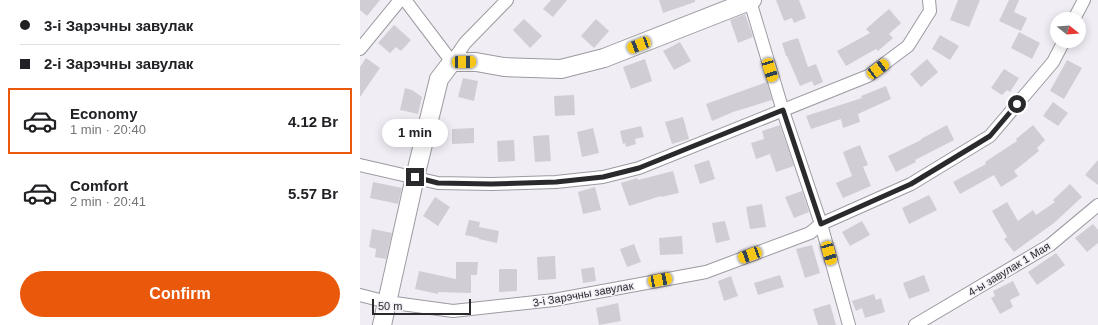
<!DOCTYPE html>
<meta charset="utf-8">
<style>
:root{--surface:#fff;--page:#f6f6f6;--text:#202124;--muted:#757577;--line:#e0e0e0;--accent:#ea580c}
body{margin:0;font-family:Helvetica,sans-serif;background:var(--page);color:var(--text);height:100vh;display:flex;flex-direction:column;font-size:15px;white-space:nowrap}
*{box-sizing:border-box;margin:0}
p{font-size:13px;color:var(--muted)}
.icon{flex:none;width:22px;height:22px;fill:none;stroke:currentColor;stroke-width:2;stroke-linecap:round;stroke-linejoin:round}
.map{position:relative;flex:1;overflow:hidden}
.sheet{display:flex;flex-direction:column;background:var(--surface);width:360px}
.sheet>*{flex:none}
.banner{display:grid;align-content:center;height:88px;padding:0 20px;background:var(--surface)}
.needle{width:26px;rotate:107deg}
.fabs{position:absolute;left:690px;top:12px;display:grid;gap:8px}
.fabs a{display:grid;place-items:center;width:36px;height:36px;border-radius:50%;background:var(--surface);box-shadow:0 2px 10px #0003;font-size:20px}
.scale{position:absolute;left:12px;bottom:10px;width:99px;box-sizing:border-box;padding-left:4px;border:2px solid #2a292c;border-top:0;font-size:11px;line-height:14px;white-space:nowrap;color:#2a292c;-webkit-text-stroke:3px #f1edf5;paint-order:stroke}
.end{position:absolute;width:18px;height:18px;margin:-9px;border:5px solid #2a292c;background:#fff;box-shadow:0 0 0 2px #fff}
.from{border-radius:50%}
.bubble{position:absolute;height:28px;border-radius:14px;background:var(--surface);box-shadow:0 2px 10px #0003;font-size:13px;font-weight:700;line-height:28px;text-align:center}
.car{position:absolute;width:12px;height:24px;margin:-12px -6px;border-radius:5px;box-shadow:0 0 3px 1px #0007;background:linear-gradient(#f5c518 24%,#345 0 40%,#f5c518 0 76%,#345 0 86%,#f5c518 0)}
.banner b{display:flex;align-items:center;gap:14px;height:38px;font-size:15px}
.banner b+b{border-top:1px solid var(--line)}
.banner i{width:10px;height:10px;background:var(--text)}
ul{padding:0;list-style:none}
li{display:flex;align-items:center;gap:12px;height:66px;margin:0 8px 6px;padding:0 12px;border:2px solid transparent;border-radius:0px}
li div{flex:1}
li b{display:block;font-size:15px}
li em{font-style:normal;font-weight:700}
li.on{border-color:var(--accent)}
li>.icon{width:36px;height:36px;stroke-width:1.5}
.action{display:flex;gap:8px;margin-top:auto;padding:8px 20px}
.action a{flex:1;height:46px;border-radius:24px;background:var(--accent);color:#fff;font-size:16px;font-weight:700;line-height:46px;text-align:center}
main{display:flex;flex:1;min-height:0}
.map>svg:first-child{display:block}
</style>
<main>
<section class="sheet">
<div class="banner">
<b><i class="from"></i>3-і Зарэчны завулак</b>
<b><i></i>2-і Зарэчны завулак</b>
</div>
<ul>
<li class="on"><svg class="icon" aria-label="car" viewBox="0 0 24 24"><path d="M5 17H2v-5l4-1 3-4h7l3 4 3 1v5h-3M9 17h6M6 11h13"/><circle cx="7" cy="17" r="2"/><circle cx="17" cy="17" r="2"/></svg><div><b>Economy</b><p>1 min · 20:40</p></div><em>4.12 Br</em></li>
<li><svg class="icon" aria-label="car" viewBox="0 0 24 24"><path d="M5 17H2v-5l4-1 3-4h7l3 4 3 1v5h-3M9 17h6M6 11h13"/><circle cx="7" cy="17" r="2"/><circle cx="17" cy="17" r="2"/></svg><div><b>Comfort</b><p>2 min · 20:41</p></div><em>5.57 Br</em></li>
</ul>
<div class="action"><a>Confirm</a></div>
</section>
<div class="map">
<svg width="738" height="325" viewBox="0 0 738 325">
<rect width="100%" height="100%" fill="#f1edf5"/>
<!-- building -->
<g fill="#d1cdd5">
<polygon points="0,0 20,0 7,16 0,10"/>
<polygon points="191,0 207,0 193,17 183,9"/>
<polygon points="299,0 335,0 335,2 303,13"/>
<polygon points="416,0 439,0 446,18 434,23 432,18 424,21"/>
<polygon points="598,0 620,0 609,27 590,20"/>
<polygon points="649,0 659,0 654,12 667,18 661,31 639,21"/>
<polygon points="529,9 541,23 529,34 533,38 518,51 516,49 486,66 477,51 510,33 506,29"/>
<polygon points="385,14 393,37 378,43 370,20"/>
<polygon points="164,19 182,36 170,48 153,30"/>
<polygon points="236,19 249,31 234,48 221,36"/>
<polygon points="34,25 51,40 41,51 36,47 30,53 18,43"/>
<polygon points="659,32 680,43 672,59 651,48"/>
<polygon points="580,35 599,46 590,60 572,49"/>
<polygon points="438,38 448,67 456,64 463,82 454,86 452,81 440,86 427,56 426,56 422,43"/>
<polygon points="320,42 331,61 314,70 303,51"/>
<polygon points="6,58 20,68 0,97 0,67"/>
<polygon points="285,59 292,81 271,89 263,67"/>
<polygon points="567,59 578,72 561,87 550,74"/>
<polygon points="707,60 722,68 704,99 690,91"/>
<polygon points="644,69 659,78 650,92 647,90 642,95 631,88"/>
<polygon points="103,78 118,81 114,101 98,97"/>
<polygon points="407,82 412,100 373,112 352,121 346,104"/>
<polygon points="526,86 531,99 498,114 500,122 483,128 481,119 451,129 446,116 502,98 501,96"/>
<polygon points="45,88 52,90 62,97 58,114 40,110"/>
<polygon points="214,95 215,115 195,116 194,96"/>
<polygon points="693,102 708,113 698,126 683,116"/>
<polygon points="323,117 329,139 312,144 305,122"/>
<polygon points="420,125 434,166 416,172 410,154 396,159 391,143 404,139 402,131"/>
<polygon points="587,125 594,140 555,160 556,162 536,172 528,156 561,140 561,139"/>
<polygon points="673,125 685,140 677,148 679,151 654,171 658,176 641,187 634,175 600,194 593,182 626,164 625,162 657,141 656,139"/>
<polygon points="281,126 284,137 275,139 276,144 266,147 265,143 263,144 260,131"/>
<polygon points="114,128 114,143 92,144 92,129"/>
<polygon points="233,128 239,153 222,157 217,132"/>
<polygon points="189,135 191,161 175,162 173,136"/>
<polygon points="154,140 155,161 138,162 137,141"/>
<polygon points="500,145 508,165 503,167 511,186 483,198 476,183 492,176 483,152"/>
<polygon points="349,160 355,179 340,184 334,165"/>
<polygon points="738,160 738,185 725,175"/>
<polygon points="313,171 319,193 301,197 301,196 269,206 261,183 277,178 278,180"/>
<polygon points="13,182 42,188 38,204 10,198"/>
<polygon points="710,184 722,197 694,223 654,252 644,239 647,237 632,211 647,202 658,221 673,210 676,215 695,202 693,200"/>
<polygon points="235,187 241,210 223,214 218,192"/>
<polygon points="442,191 449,212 434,218 425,197"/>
<polygon points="569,195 577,210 549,224 542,208"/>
<polygon points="75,197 90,207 78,226 63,216"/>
<polygon points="402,204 406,227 390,229 386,207"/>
<polygon points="109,220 120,222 119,227 139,231 137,243 119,239 119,238 105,235"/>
<polygon points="365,221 370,240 356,243 352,223"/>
<polygon points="502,221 510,235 490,246 482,232"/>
<polygon points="733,224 738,230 738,243 727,252 715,238"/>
<polygon points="12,229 32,233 26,259 15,257 16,249 9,247"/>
<polygon points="322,236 323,254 300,255 299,238"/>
<polygon points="274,244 281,262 267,267 260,249"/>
<polygon points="452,245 460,273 445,278 436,249"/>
<polygon points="696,253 705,265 677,285 668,272"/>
<polygon points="195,256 196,279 178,280 177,257"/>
<polygon points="96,262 118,262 117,275 111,275 111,293 78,292 78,294 55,289 59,271 96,279"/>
<polygon points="234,267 236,281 223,283 221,269"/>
<polygon points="139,269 157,269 157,291 139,292"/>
<polygon points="420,275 424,287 398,295 394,283"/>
<polygon points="564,275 570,291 549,299 543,283"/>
<polygon points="371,276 378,296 364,301 358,281"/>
<polygon points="653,281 660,295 650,300 653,307 640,314 631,298 635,296 633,291"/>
<polygon points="514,294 516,300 521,298 525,312 505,318 502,308 496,311 492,301"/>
<polygon points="258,303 261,321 239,325 236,308"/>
<polygon points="470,304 476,325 458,325 453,309"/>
</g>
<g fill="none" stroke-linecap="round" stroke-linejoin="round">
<!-- street casing -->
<g stroke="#9d99a0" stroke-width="14">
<g id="street">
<polyline points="45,0 92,62 105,43 147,0"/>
<polyline points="390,1 423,111 461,224 489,325"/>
<polyline points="714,19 724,0"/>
<polyline points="0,49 40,0"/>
<polyline points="0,165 78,183 131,184 196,182 243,177 279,168 508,76 548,46 570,11 569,0"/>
<polyline points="0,295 27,302 93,311 194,300 346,272 450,233 461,224 551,184 630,136 693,62 704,41"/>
<polyline points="555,325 690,245 738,205"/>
</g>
</g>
<!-- secondary casing -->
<g stroke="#9d99a0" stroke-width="20">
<polyline id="secondary" points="22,325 55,177 79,79 92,62 116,62 144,67 201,69 244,58 392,0"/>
</g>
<!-- street -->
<use href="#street" stroke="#fff" stroke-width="12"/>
<!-- secondary -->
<use href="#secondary" stroke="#fff" stroke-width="18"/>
</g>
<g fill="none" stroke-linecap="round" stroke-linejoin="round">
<!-- route -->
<polyline stroke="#2a292c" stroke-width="5" points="55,177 78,183 131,184 196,182 243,177 279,168 423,110 461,224 551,184 617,144 630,136 657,104"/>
</g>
<g text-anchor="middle" stroke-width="3" stroke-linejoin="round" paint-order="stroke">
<!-- street labels -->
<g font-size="11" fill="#2a292c" stroke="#f1edf5">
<text transform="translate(649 269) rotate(-31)" y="4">4-ы завулак 1 Мая</text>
<text transform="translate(223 294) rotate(-10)" y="4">3-і Зарэчны завулак</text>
</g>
</g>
</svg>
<div class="fabs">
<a><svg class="needle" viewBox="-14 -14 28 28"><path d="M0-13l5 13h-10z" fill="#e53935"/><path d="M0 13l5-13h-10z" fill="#757577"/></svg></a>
</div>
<div class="scale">50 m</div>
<i class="end from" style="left:657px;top:104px"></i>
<i class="end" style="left:55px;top:177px"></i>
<div class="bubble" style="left:22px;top:119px;width:66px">1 min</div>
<i class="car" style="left:279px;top:45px;rotate:249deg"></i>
<i class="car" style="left:104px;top:62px;rotate:89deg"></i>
<i class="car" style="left:518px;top:69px;rotate:53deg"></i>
<i class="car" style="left:410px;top:70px;rotate:163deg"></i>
<i class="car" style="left:469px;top:253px;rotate:164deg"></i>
<i class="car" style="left:390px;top:255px;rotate:250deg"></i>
<i class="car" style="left:300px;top:280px;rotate:79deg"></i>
</div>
</main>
